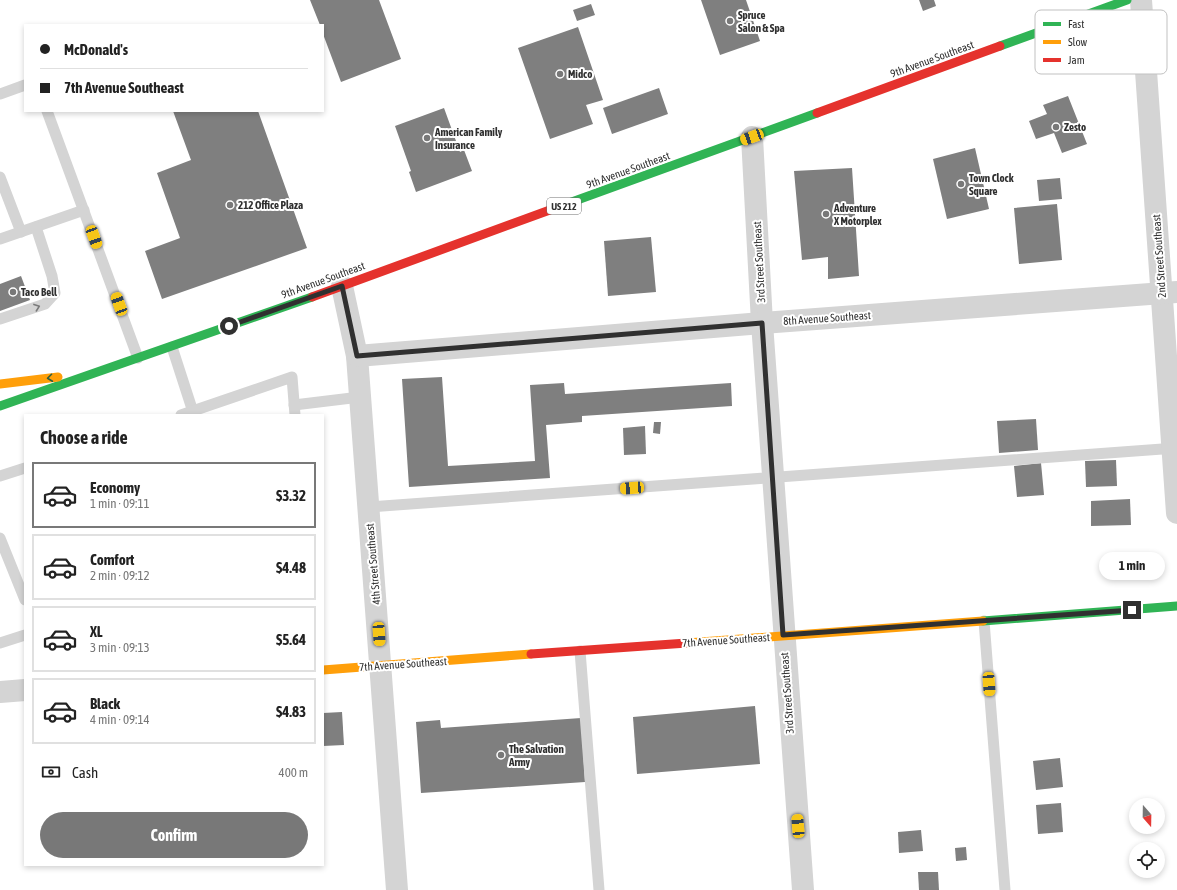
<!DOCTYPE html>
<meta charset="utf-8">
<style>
:root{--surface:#fff;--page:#f2f2f2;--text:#222;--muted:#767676;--line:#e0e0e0;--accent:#787878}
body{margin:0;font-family:"Asap Condensed",sans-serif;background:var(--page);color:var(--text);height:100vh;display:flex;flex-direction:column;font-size:15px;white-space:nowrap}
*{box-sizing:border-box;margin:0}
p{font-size:13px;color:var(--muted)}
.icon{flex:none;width:22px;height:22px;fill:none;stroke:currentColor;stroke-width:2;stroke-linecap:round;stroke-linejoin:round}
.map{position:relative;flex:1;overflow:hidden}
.details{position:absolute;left:24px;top:414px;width:300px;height:452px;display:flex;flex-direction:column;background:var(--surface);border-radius:0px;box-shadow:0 2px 6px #0003}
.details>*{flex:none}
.top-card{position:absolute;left:24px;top:24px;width:300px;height:88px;border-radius:0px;box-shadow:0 2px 6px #0003;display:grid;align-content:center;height:88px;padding:0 16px;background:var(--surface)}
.needle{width:26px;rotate:160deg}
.fabs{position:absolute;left:1129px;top:798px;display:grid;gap:8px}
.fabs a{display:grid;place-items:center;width:36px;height:36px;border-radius:50%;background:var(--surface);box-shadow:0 2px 6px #0003;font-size:20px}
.end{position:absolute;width:18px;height:18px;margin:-9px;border:5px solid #303030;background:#fff;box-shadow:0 0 0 2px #fff}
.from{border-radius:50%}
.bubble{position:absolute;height:28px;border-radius:14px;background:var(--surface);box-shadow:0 2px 6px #0003;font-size:13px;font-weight:700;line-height:28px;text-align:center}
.car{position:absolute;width:12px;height:24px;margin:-12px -6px;border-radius:5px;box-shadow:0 0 3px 1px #0007;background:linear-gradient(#f5c518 24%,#345 0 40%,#f5c518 0 76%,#345 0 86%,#f5c518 0)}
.top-card b{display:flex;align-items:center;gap:14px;height:38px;font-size:15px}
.top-card b+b{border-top:1px solid var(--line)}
.top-card i{width:10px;height:10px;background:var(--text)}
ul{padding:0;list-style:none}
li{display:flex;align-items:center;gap:12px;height:66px;margin:0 8px 6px;padding:0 8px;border:2px solid var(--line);border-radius:0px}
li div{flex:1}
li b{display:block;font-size:15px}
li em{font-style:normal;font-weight:700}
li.on{border-color:var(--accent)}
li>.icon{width:36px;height:36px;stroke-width:1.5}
h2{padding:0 16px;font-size:18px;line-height:48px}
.pay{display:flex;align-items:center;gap:10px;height:44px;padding:0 16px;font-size:15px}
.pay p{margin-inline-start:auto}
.primary-button{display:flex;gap:8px;margin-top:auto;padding:8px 16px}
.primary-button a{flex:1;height:46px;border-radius:24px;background:var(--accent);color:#fff;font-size:16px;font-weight:700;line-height:46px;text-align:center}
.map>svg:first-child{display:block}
</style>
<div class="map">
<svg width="1177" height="890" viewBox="0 0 1177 890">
<rect width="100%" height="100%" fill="#fff"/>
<!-- building -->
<g fill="#7f7f7f">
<polygon points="310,0 379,0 401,59 341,82 323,34 323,25 320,25"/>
<polygon points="701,0 746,0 760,41 720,55"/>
<polygon points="919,0 934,0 936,6 923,11"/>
<polygon points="591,4 595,15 577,21 573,10"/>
<polygon points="578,27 603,100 586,105 593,124 550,139 518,48"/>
<polygon points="659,88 668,114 612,134 603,108"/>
<polygon points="1068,96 1087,144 1062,153 1054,133 1036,139 1029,121 1047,114 1043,105"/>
<polygon points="444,108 460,152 464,150 472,171 416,192 409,172 411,171 395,126"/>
<polygon points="173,111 258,111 307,248 162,299 145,251 180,238 157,173 191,160"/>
<polygon points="975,148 989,209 947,219 933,159"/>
<polygon points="852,168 859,276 828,279 828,257 802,260 794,171"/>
<polygon points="1060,178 1062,199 1039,201 1037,180"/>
<polygon points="1057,204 1062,260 1019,264 1014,208"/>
<polygon points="651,237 656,292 608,296 604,241"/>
<polygon points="21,276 30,300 0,311 0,284"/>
<polygon points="442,377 448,466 535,461 530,385 564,383 565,394 731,383 732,406 582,416 582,422 546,425 550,478 409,487 402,379"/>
<polygon points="1036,419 1038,450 999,453 997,421"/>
<polygon points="654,422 661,422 660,434 653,433"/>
<polygon points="645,426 646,454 624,455 623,428"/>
<polygon points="1116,460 1117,486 1086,487 1085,461"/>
<polygon points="1041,463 1044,495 1017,497 1014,466"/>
<polygon points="1130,499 1131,525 1091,526 1091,501"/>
<polygon points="755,706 760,764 637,774 633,717"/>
<polygon points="342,712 344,745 323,746 323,713"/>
<polygon points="581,718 585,782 421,793 416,722 440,720 441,728"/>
<polygon points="1060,758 1063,787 1036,790 1033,761"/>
<polygon points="1061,803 1063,832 1038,834 1036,805"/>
<polygon points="921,830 923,851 899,853 898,832"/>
<polygon points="966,847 967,860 956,861 955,848"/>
<polygon points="918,872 938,872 939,890 919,890"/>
</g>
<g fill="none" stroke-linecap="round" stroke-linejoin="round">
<!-- lane -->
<g stroke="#d4d4d4" stroke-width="11">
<polyline points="0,94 25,85"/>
<polyline points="47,111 138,358"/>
<polyline points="0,177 21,232"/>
<polyline points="0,239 84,210"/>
<polyline points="0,319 45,304 55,293 52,276 36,227"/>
<polyline points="172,347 194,415"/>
<polyline points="294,405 360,397"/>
<polyline points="181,415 292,377 295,415"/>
<polyline points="0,476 25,468"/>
<polyline points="369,507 1176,448"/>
<polyline points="0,538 25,600"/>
<polyline points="984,621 1005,890"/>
<polyline points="0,643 25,635"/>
<polyline points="580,651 599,890"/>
</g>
<!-- street -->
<g stroke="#d4d4d4" stroke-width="22">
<polyline points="1141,0 1177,513"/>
<polyline points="752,137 762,323 803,890"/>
<polyline points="342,286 357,356 397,890"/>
<polyline points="357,356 762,323 1177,292"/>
<polyline points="0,692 25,690"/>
</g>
<!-- fast -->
<g stroke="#30b455" stroke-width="9">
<polyline points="1000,46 1127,0"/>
<polyline points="569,203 817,113"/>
<polyline points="0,406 312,297"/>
<polyline points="983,621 1177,606"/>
</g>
<!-- slow -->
<g stroke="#ff9f0a" stroke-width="9">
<polyline points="0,384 58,377"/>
<polyline points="687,643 983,621"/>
<polyline points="323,670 531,654"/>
</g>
<!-- jam -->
<g stroke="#e5322d" stroke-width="9">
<polyline points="817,113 1000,46"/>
<polyline points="312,297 569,203"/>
<polyline points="531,654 687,643"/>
</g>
</g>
<!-- one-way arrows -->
<defs><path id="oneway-chevron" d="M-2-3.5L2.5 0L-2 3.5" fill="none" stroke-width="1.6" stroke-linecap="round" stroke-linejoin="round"/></defs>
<use stroke="#7a7a7a" href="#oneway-chevron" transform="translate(37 307) rotate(-20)"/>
<use stroke="#305e3d" href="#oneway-chevron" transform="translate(50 378) rotate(173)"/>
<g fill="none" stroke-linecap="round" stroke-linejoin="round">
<!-- route -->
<polyline stroke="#303030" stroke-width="5" points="229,326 342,286 357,356 762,323 783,635 1132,610"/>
</g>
<!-- markers -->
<g fill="#787878" stroke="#fff" stroke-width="1.5">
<circle cx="730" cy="21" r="4"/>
<circle cx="560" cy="74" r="4"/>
<circle cx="1056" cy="127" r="4"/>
<circle cx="427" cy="138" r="4"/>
<circle cx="961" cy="184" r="4"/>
<circle cx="230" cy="205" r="4"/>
<circle cx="826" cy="214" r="4"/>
<circle cx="13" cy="292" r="4"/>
<circle cx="501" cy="755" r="4"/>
</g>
<g text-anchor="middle" stroke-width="4" stroke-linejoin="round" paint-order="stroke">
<!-- shield labels -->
<rect fill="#fff" stroke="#6e6e6e" stroke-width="1" x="547" y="198" width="34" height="16" rx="3"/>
<g font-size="10" font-weight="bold" fill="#303030">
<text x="564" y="210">US 212</text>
</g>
<!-- poi labels -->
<g font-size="11" font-weight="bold" fill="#303030" stroke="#fff" text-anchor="start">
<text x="738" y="19">Spruce<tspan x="738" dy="13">Salon &amp; Spa</tspan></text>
<text x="568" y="78">Midco</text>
<text x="1064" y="131">Zesto</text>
<text x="435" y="136">American Family<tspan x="435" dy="13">Insurance</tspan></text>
<text x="969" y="182">Town Clock<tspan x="969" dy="13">Square</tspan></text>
<text x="238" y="209">212 Office Plaza</text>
<text x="834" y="212">Adventure<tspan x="834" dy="13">X Motorplex</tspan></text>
<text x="21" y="296">Taco Bell</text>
<text x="509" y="753">The Salvation<tspan x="509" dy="13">Army</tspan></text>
</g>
<!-- street labels -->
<g font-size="11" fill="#303030" stroke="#fff">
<text transform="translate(932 59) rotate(-20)" y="4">9th Avenue Southeast</text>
<text transform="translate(628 170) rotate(-20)" y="4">9th Avenue Southeast</text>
<text transform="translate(1159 256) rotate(-94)" y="4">2nd Street Southeast</text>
<text transform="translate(759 262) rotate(-93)" y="4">3rd Street Southeast</text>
<text transform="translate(323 280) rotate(-20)" y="4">9th Avenue Southeast</text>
<text transform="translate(827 318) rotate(-4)" y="4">8th Avenue Southeast</text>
<text transform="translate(373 564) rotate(-95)" y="4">4th Street Southeast</text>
<text transform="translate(726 640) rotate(-4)" y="4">7th Avenue Southeast</text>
<text transform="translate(403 664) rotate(-4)" y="4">7th Avenue Southeast</text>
<text transform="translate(787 693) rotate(-94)" y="4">3rd Street Southeast</text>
</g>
</g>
<!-- legend -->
<rect x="1035" y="10" width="132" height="64" rx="6" fill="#fff" stroke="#c1c1c1" stroke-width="1"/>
<rect x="1043" y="22" width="18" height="4" fill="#30b455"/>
<rect x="1043" y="40" width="18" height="4" fill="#ff9f0a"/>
<rect x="1043" y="58" width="18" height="4" fill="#e5322d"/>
<g font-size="11" fill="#303030">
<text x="1068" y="28">Fast</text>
<text x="1068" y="46">Slow</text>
<text x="1068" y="64">Jam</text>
</g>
</svg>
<div class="fabs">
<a><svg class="needle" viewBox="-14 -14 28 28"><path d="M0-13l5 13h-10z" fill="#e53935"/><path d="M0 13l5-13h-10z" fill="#767676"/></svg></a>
<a><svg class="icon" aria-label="locate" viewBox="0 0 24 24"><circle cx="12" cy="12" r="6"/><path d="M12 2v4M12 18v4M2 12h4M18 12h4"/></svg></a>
</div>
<i class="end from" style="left:229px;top:326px"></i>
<i class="end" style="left:1132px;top:610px"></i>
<div class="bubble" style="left:1099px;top:552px;width:66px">1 min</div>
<i class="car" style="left:752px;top:137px;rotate:250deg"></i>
<i class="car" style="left:94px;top:237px;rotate:160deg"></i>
<i class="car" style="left:119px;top:304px;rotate:340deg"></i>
<i class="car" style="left:632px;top:488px;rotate:266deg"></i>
<i class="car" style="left:379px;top:634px;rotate:176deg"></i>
<i class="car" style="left:989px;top:684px;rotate:176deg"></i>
<i class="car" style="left:798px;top:826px;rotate:355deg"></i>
<div class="top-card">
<b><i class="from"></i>McDonald's</b>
<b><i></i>7th Avenue Southeast</b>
</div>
<section class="details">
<h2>Choose a ride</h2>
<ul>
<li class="on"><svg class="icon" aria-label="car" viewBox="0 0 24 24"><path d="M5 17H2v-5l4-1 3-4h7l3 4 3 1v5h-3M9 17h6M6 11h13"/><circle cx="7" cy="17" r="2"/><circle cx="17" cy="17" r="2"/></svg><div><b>Economy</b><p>1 min · 09:11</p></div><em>$3.32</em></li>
<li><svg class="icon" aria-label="car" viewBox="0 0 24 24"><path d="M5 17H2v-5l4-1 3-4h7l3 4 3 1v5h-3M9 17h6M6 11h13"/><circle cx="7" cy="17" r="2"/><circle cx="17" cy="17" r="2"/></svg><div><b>Comfort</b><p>2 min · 09:12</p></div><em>$4.48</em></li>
<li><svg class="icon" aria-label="car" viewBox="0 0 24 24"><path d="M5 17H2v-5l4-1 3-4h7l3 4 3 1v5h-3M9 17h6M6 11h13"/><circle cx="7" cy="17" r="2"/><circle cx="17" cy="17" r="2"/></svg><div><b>XL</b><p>3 min · 09:13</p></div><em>$5.64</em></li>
<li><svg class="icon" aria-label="car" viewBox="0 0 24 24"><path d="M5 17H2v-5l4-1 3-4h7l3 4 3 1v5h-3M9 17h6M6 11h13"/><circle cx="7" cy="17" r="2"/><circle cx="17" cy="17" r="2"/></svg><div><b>Black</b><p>4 min · 09:14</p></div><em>$4.83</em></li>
</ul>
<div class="pay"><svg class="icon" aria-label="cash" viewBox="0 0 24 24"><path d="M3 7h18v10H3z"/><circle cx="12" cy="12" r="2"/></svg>Cash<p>400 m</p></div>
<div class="primary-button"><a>Confirm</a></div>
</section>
</div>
